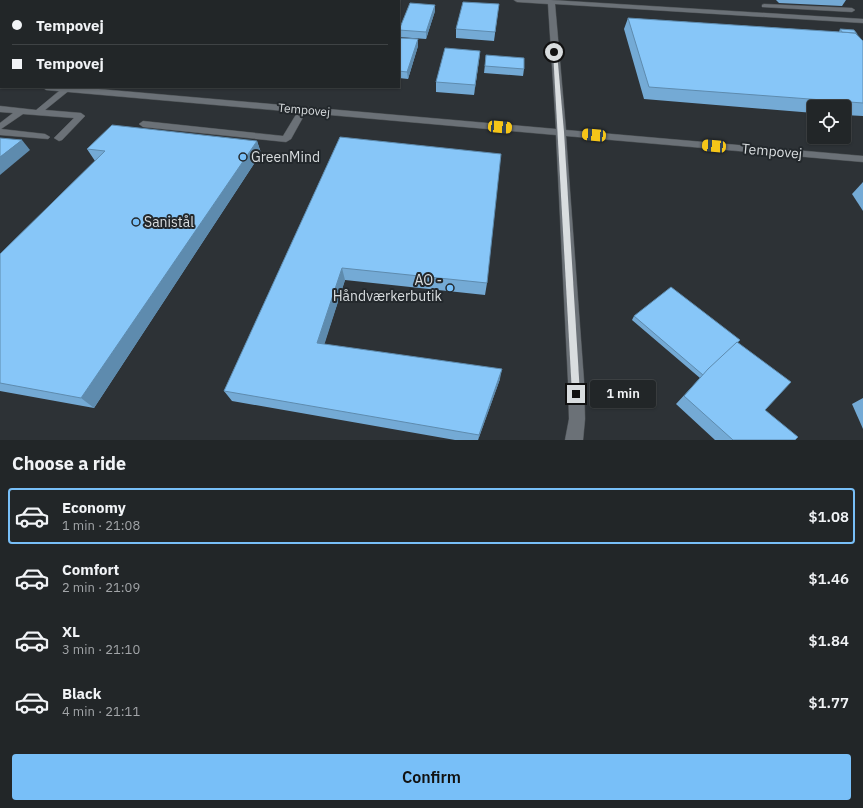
<!DOCTYPE html>
<meta charset="utf-8">
<style>
:root{--surface:#222628;--page:#2e3234;--text:#f1f3f6;--muted:#a2a5a8;--line:#3f4345;--accent:#78bff8}
body{margin:0;font-family:"IBM Plex Sans",sans-serif;background:var(--page);color:var(--text);height:100vh;display:flex;flex-direction:column;font-size:15px;white-space:nowrap}
*{box-sizing:border-box;margin:0}
p{font-size:13px;color:var(--muted)}
.icon{flex:none;width:22px;height:22px;fill:none;stroke:currentColor;stroke-width:2;stroke-linecap:round;stroke-linejoin:round}
.map{position:relative;height:440px;overflow:hidden}
.panel{display:flex;flex-direction:column;background:var(--surface);flex:1}
.panel>*{flex:none}
.guide{position:absolute;left:0px;top:0px;width:400px;height:88px;box-shadow:0 1px 3px #0004,0 0 0 1px var(--line);display:grid;align-content:center;height:88px;padding:0 12px;background:var(--surface)}
.tools{position:absolute;left:807px;top:100px;display:grid;gap:8px}
.tools a{display:grid;place-items:center;width:44px;height:44px;border-radius:4px;background:var(--surface);box-shadow:0 1px 3px #0004,0 0 0 1px var(--line);font-size:20px}
.end{position:absolute;width:18px;height:18px;margin:-9px;border:5px solid #d9dddf;background:#111;box-shadow:0 0 0 2px #111}
.from{border-radius:50%}
.bubble{position:absolute;height:28px;border-radius:4px;background:var(--surface);box-shadow:0 1px 3px #0004,0 0 0 1px var(--line);font-size:13px;font-weight:600;line-height:28px;text-align:center}
.car{position:absolute;width:12px;height:24px;margin:-12px -6px;border-radius:5px;box-shadow:0 0 3px 1px #0007;background:linear-gradient(#f5c518 24%,#345 0 40%,#f5c518 0 76%,#345 0 86%,#f5c518 0)}
.guide b{display:flex;align-items:center;gap:14px;height:38px;font-size:15px}
.guide b+b{border-top:1px solid var(--line)}
.guide i{width:10px;height:10px;background:var(--text)}
ul{padding:0;list-style:none}
li{display:flex;align-items:center;gap:12px;height:56px;margin:0 8px 6px;padding:0 4px;border:2px solid transparent;border-radius:4px}
li div{flex:1}
li b{display:block;font-size:15px}
li em{font-style:normal;font-weight:600}
li.on{border-color:var(--accent)}
li>.icon{width:36px;height:36px;stroke-width:1.5}
h2{padding:0 12px;font-size:18px;line-height:48px}
.action{display:flex;gap:8px;margin-top:auto;padding:8px 12px}
.action a{flex:1;height:46px;border-radius:4px;background:var(--accent);color:#111;font-size:16px;font-weight:600;line-height:46px;text-align:center}
.map>svg:first-child{display:block}
</style>
<div class="map">
<svg width="863" height="440" viewBox="0 0 863 440">
<rect width="100%" height="100%" fill="#2d3236"/>
<g fill="none" stroke-linecap="round" stroke-linejoin="round">
<!-- lane casing -->
<g stroke="#4c5154" stroke-width="1">
<g id="lane">
<polygon points="764,4 852,8 855,10 852,12 762,7 762,5"/>
<polygon points="64,87 70,87 71,89 45,110 81,113 85,116 62,140 59,141 54,138 74,118 23,114 1,129 45,134 50,137 48,139 0,135 0,123 13,113 0,112 0,106 36,110"/>
<polygon points="303,107 307,110 291,139 286,142 143,127 139,124 143,121 283,136 300,108"/>
</g>
</g>
<!-- street casing -->
<g stroke="#4c5154" stroke-width="1">
<g id="street">
<polygon points="514,0 551,0 863,19 863,23 555,4 566,130 863,156 863,162 566,136 584,381 585,419 583,440 565,440 569,419 568,381 556,135 46,90 42,87 76,87 556,129 548,4 517,2"/>
<rect x="0" y="80" width="1" height="6"/>
</g>
</g>
<!-- lane -->
<use href="#lane" fill="#6b7177" fill-rule="evenodd"/>
<!-- street -->
<use href="#street" fill="#6b7177" fill-rule="evenodd"/>
</g>
<!-- wall -->
<g fill="#74aad5">
<polygon points="233,0 266,0 265,1 232,1"/>
<polygon points="776,0 846,0 842,6 779,3"/>
<polygon points="499,4 494,41 456,38 456,29"/>
<polygon points="435,5 435,11 426,39 399,37 399,29"/>
<polygon points="628,18 839,32 840,29 857,34 863,41 863,116 844,115 844,107 814,107 814,113 644,99 624,29"/>
<polygon points="1,23 1,49 0,48 0,24"/>
<polygon points="399,38 418,39 418,46 408,79 399,78"/>
<polygon points="480,51 479,60 474,95 436,92 436,82"/>
<polygon points="486,55 524,69 523,76 484,73"/>
<polygon points="340,137 487,283 485,295 345,280 324,344 500,379 478,440 455,440 232,401 224,391"/>
<polygon points="257,141 261,153 94,408 0,391 0,254 95,161 87,149"/>
<polygon points="863,182 863,211 852,194"/>
<polygon points="634,316 737,342 765,410 795,440 715,440 676,404 700,378 632,320"/>
<polygon points="863,398 863,429 852,404"/>
</g>
<!-- shaded-wall -->
<g fill="#5e8bae">
<polygon points="79,0 97,0 95,1 77,1"/>
<polygon points="144,0 155,0 154,1 143,1"/>
<polygon points="196,0 206,0 205,1 195,1"/>
<polygon points="248,0 254,0 254,1 247,1"/>
<polygon points="321,0 328,0 328,1 320,1"/>
<polygon points="435,5 435,11 426,39 426,32"/>
<polygon points="418,39 418,46 408,79 407,72"/>
<polygon points="480,51 479,60 474,95 475,85"/>
<polygon points="22,140 30,150 0,175 0,157"/>
<polygon points="257,141 261,153 94,408 81,398"/>
<polygon points="342,268 345,280 321,355 317,343"/>
<polygon points="502,369 500,379 478,440 479,435"/>
</g>
<!-- building -->
<g fill="#87c6f8" stroke="#5e8bae">
<polygon points="18,0 79,0 77,1 16,1"/>
<polygon points="123,0 144,0 143,1 122,1"/>
<polygon points="172,0 196,0 195,1 170,1"/>
<polygon points="233,0 248,0 247,1 232,1"/>
<polygon points="293,0 321,0 320,1 292,1"/>
<polygon points="356,0 375,0 374,1 355,1"/>
<polygon points="463,2 499,4 495,32 456,29"/>
<polygon points="410,3 435,5 426,32 399,30"/>
<polygon points="628,18 855,33 863,41 863,103 649,87"/>
<polygon points="1,23 1,34 0,35 0,24"/>
<polygon points="840,29 854,30 857,34 855,33 842,32"/>
<polygon points="399,38 418,39 407,72 399,71"/>
<polygon points="445,48 480,51 475,85 436,82"/>
<polygon points="486,55 524,58 524,69 485,66"/>
<polygon points="112,125 257,141 81,398 0,383 0,254 105,151 87,149"/>
<polygon points="340,137 501,154 487,283 342,268 317,343 502,369 479,435 224,391"/>
<polygon points="0,138 22,140 0,157"/>
<polygon points="671,287 740,340 703,375 634,316"/>
<polygon points="737,342 791,382 765,410 798,437 795,440 733,440 684,396 708,369"/>
</g>
<!-- route -->
<polygon fill="#d9dddf" points="553,51 557,52 564,132 580,394 579,397 576,398 573,397 572,394"/>
<!-- markers -->
<g fill="#78bff8" stroke="#23282c" stroke-width="1.5">
<circle cx="243" cy="157" r="4"/>
<circle cx="136" cy="222" r="4"/>
<circle cx="450" cy="288" r="4"/>
</g>
<g text-anchor="middle" stroke-width="4" stroke-linejoin="round" paint-order="stroke">
<!-- far-street labels -->
<g font-size="12" fill="#d9dddf" stroke="#23282c">
<text transform="translate(304 110) rotate(5)" y="4">Tempovej</text>
</g>
<!-- street labels -->
<g font-size="14" fill="#d9dddf" stroke="#23282c">
<text transform="translate(772 151) rotate(5)" y="5">Tempovej</text>
</g>
<!-- poi labels -->
<g font-size="14" fill="#d9dddf" stroke="#23282c" text-anchor="start">
<text x="251" y="162">GreenMind</text>
<text x="144" y="227">Sanistål</text>
<text x="442" y="285" text-anchor="end">AO -<tspan x="442" dy="16">Håndværkerbutik</tspan></text>
</g>
</g>
</svg>
<div class="tools">
<a><svg class="icon" aria-label="locate" viewBox="0 0 24 24"><circle cx="12" cy="12" r="6"/><path d="M12 2v4M12 18v4M2 12h4M18 12h4"/></svg></a>
</div>
<i class="end from" style="left:554px;top:52px"></i>
<i class="end" style="left:576px;top:394px"></i>
<div class="bubble" style="left:590px;top:380px;width:66px">1 min</div>
<i class="car" style="left:500px;top:127px;rotate:95deg"></i>
<i class="car" style="left:594px;top:135px;rotate:275deg"></i>
<i class="car" style="left:714px;top:146px;rotate:275deg"></i>
<div class="guide">
<b><i class="from"></i>Tempovej</b>
<b><i></i>Tempovej</b>
</div>
</div>
<section class="panel">
<h2>Choose a ride</h2>
<ul>
<li class="on"><svg class="icon" aria-label="car" viewBox="0 0 24 24"><path d="M5 17H2v-5l4-1 3-4h7l3 4 3 1v5h-3M9 17h6M6 11h13"/><circle cx="7" cy="17" r="2"/><circle cx="17" cy="17" r="2"/></svg><div><b>Economy</b><p>1 min · 21:08</p></div><em>$1.08</em></li>
<li><svg class="icon" aria-label="car" viewBox="0 0 24 24"><path d="M5 17H2v-5l4-1 3-4h7l3 4 3 1v5h-3M9 17h6M6 11h13"/><circle cx="7" cy="17" r="2"/><circle cx="17" cy="17" r="2"/></svg><div><b>Comfort</b><p>2 min · 21:09</p></div><em>$1.46</em></li>
<li><svg class="icon" aria-label="car" viewBox="0 0 24 24"><path d="M5 17H2v-5l4-1 3-4h7l3 4 3 1v5h-3M9 17h6M6 11h13"/><circle cx="7" cy="17" r="2"/><circle cx="17" cy="17" r="2"/></svg><div><b>XL</b><p>3 min · 21:10</p></div><em>$1.84</em></li>
<li><svg class="icon" aria-label="car" viewBox="0 0 24 24"><path d="M5 17H2v-5l4-1 3-4h7l3 4 3 1v5h-3M9 17h6M6 11h13"/><circle cx="7" cy="17" r="2"/><circle cx="17" cy="17" r="2"/></svg><div><b>Black</b><p>4 min · 21:11</p></div><em>$1.77</em></li>
</ul>
<div class="action"><a>Confirm</a></div>
</section>
